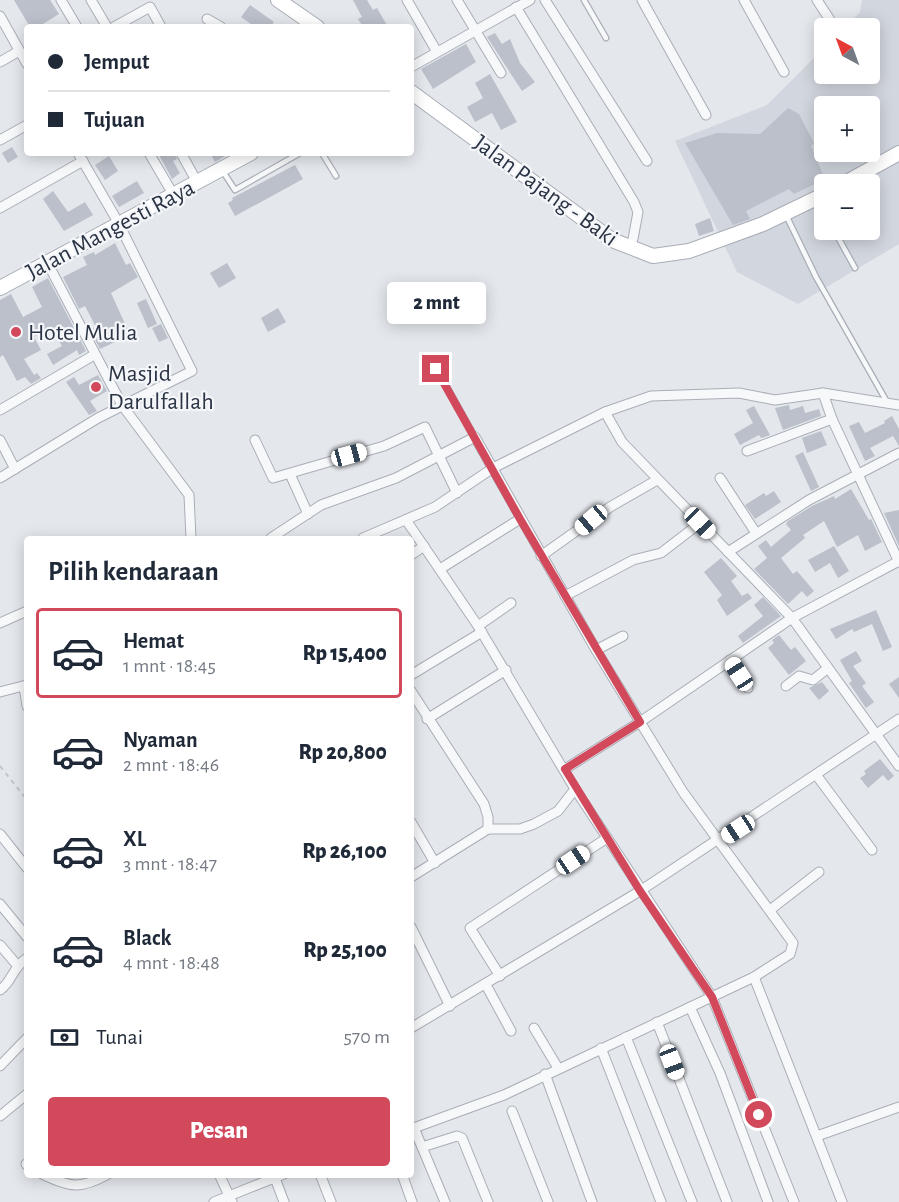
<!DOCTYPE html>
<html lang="id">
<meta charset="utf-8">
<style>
:root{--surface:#fff;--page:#f2f2f3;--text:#1f2937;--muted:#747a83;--line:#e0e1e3;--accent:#d1495b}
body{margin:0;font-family:"Alegreya Sans",sans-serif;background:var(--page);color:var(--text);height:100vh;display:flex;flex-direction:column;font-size:22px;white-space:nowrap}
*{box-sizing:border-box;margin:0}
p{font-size:20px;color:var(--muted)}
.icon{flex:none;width:33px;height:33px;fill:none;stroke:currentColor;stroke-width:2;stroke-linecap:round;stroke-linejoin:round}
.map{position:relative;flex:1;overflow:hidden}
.panel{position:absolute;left:24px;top:536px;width:390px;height:642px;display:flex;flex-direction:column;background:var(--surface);border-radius:6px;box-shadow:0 3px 15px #0003}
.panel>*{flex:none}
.guide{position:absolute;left:24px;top:24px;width:390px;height:132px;border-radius:6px;box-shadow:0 3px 15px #0003;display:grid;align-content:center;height:132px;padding:0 24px;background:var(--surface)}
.needle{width:39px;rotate:319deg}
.tools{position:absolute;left:814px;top:18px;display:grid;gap:12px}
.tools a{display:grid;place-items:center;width:66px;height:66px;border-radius:6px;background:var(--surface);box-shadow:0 3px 15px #0003;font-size:30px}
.end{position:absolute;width:27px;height:27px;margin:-14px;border:8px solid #d1495b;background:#fff;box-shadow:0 0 0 3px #fff}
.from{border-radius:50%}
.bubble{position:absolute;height:42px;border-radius:6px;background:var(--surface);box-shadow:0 3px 15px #0003;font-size:20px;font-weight:800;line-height:42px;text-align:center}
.car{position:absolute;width:18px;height:36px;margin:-18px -9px;border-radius:8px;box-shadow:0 0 4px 2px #0007;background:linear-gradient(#fff 24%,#345 0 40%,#fff 0 76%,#345 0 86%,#fff 0)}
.guide b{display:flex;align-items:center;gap:21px;height:57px;font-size:22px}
.guide b+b{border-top:2px solid var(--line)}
.guide i{width:15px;height:15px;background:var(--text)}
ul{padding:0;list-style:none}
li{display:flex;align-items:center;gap:18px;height:90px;margin:0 12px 9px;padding:0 12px;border:3px solid transparent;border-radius:6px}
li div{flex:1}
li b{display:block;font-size:22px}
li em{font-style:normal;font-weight:800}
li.selected{border-color:var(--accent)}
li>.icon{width:54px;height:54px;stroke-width:1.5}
h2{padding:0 24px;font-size:27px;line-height:72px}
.pay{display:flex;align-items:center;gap:15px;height:66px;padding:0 24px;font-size:22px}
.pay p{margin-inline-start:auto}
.primary-button{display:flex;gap:12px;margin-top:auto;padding:12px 24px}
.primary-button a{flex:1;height:69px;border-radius:6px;background:var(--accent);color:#fff;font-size:24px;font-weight:800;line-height:69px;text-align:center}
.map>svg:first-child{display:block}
</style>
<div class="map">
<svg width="899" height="1202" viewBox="0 0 899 1202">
<rect width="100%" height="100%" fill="#e4e7ec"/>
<!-- built -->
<path fill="#d2d6de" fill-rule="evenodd" d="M862,0H899V244L798,304L737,272L675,141L767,105L825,47V74H870V28H844L860,12ZM825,106H870V152H825ZM825,184H870V230H825Z"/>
<!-- building -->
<g fill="#bbc0ca">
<polygon points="14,0 50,0 59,14 38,27 30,27"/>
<polygon points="353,0 367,0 373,10 377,8 388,27 363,27 358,19 362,17"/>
<polygon points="250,5 274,22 270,27 255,27 241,17"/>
<polygon points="495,33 502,44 510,39 520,63 535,82 522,91 487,37"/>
<polygon points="466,44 476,62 433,89 421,69"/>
<polygon points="490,74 517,122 501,130 492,113 475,122 467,107 483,98 475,83"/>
<polygon points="788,108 799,114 814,143 811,146 825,179 794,194 789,189 746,211 750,219 733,225 685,143 717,133 760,134"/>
<polygon points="12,147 18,157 8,163 2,153"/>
<polygon points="158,153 174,153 177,159 173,161 180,173 172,179"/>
<polygon points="210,153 230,153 215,162"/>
<polygon points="109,156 118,171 105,180 95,165"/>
<polygon points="295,165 303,179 235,216 228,203 233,200 232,198"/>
<polygon points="137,181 144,193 119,207 112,196"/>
<polygon points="53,191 68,212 85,202 93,215 64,231 43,199"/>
<polygon points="710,218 714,231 699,236 695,224"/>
<polygon points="115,243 126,265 130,263 138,277 111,293 130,335 100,349 90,330 96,327 85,306 79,309 63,277 87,265 83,257 94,252 95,255"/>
<polygon points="227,263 236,278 219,288 210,273"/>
<polygon points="48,278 86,351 79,355 77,350 53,365 47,354 62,346 51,328 34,337 41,350 24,359 34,375 37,373 41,378 31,384 25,377 17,381 3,355 0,357 0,300 11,294 23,317 42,307 32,287"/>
<polygon points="146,299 157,324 148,328 137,303"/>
<polygon points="278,308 286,322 268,332 261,318"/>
<polygon points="161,324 168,338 159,342 152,328"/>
<polygon points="98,375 107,391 90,401 97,411 89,415 66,382 74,377 79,385"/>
<polygon points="789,405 790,410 803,406 805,413 819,409 821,416 783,430 775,408"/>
<polygon points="754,406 770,435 761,438 759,435 740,445 734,434 753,423 746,410"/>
<polygon points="892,416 899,429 899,446 893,436 870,448 875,456 865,461 849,426 859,422 865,433 885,423 884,421"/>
<polygon points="821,431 827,445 807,453 802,438"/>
<polygon points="803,452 819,487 811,491 795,456"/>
<polygon points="851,489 869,520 871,519 882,542 865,551 858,535 837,547 824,521 803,535 805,538 781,558 793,574 797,571 814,591 807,597 802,591 788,604 754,569 767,558 758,546 766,540 771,547 791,530 786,524 788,521 812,506 834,496 835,499"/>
<polygon points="774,491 781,502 755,519 745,505 764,493 766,496"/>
<polygon points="899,510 899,546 884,513"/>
<polygon points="834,546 849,571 838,578 830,563 815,572 808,560"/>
<polygon points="721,558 737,576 731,581 742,596 748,593 752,598 727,616 717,600 722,595 704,572"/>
<polygon points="763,597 781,616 743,643 738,636 763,616 754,605"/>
<polygon points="876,610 892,647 883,651 872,624 854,632 852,629 836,639 830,629"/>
<polygon points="779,635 791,650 795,647 806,661 789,675 768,648 774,643 772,640"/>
<polygon points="856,651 862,661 853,666 866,683 862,686 874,702 866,708 849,683 852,681 840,660"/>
<polygon points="899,677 899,698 889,684"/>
<polygon points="822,682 829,691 819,700 809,688"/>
<polygon points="880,759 894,776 888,781 883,775 868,788 860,778 866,774 864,771"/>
</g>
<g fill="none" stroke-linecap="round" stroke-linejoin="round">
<!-- lane casing -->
<g stroke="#a9aeb7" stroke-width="7">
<g id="lane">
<polyline points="584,0 606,38"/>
<polyline points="322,153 336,176"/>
<polyline points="222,170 235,190 300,153"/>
<polyline points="818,199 825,212"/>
<polyline points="786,215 816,277 887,402"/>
<polyline points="834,230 855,268"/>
<polyline points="437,369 475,437"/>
</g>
</g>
<!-- street casing -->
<g stroke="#a9aeb7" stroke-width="11">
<g id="street">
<polyline points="61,0 77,27"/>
<polyline points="91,0 107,27"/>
<polyline points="407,0 437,52"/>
<polyline points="457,0 501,73"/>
<polyline points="545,0 647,161"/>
<polyline points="642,0 706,115"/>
<polyline points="744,0 784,72"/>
<polyline points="817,0 830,20"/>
<polyline points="516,7 634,202 638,212 633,239"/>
<polyline points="0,16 27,64"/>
<polyline points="207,19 221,27"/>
<polyline points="114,27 150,7 161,27"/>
<polyline points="0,62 19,51"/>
<polyline points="411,67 530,0"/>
<polyline points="0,140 27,125"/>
<polyline points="149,153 173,194"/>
<polyline points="181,153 197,182"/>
<polyline points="0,208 83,161"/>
<polyline points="47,262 122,405 189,495 191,538"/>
<polyline points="823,393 832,419 899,562"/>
<polyline points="0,410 94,355"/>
<polyline points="605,412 622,442 792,618 899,766"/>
<polyline points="0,440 15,469"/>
<polyline points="255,440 273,478 384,446 425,427 457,493"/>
<polyline points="747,451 832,419"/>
<polyline points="290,474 308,514"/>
<polyline points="0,478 98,418 192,371 118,222 78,153"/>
<polyline points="720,478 756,533"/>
<polyline points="406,520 478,626 575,789 712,997 794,1202"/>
<polyline points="271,538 321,505 396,478 475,437 596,650 683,792 793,943 790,954 754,977 504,1095 411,1129"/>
<polyline points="363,538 435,507 493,468 605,412 651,396 739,393 775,400 823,393 899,405"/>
<polyline points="728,552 809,500 899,453"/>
<polyline points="411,555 424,546"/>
<polyline points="541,556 610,507 657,480"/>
<polyline points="440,569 520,519"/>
<polyline points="565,596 633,560 661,553 700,523"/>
<polyline points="0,623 27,611"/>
<polyline points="478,626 511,603"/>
<polyline points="596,650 623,636"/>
<polyline points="730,660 748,688"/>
<polyline points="411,675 482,632"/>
<polyline points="24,686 27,706"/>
<polyline points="786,686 799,676 813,680 828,668"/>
<polyline points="411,691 484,804 488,817 488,829"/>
<polyline points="0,692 27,685"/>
<polyline points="427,719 506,670"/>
<polyline points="565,769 640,722 792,618 899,561"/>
<polyline points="817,776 872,850"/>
<polyline points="411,822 435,863"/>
<polyline points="0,834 27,868"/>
<polyline points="411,877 488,829 520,829 534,824 558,811 575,789"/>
<polyline points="0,904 27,937"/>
<polyline points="770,910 819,872"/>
<polyline points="411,927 450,1006"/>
<polyline points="0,945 17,965"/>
<polyline points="500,976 470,928 607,838"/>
<polyline points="754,977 842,1202"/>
<polyline points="486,985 511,1031"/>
<path d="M0,990C13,981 11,969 27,958"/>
<polyline points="690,1007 720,1073 768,1202"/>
<polyline points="657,1022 727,1202"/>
<polyline points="411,1028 640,891 899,719"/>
<polyline points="534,1028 558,1068"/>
<polyline points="626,1037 692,1202"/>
<polyline points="601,1048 661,1202"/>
<polyline points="0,1066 27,1038"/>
<polyline points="545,1074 592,1202"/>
<polyline points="512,1111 548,1202"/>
<polyline points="0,1116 27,1094"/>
<polyline points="414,1128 445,1202"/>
<polyline points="817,1136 899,1107"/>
<polyline points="422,1147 457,1136 462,1138 488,1202"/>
<polyline points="26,1164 27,1165"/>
<path d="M42,1174C69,1187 80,1190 108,1174"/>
<polyline points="219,1174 232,1202"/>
<polyline points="320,1174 331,1202"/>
<polyline points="402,1174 412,1202"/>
<polyline points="275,1178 284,1202"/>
<polyline points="214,1202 284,1174"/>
</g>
</g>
<!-- secondary casing -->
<g stroke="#a9aeb7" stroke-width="16">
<g id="secondary">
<polyline points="278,0 317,27"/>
<polyline points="411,92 612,240 653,256 689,251 763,224 825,194"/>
<polyline points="843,184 899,153"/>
<polyline points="0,288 251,153"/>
</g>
</g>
<!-- path -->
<polyline stroke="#c2c5cb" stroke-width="2" stroke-dasharray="4.5 4.5" stroke-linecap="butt" points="0,766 27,800"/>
<!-- lane -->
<use href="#lane" stroke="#f7f8fa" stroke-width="4.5"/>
<!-- street -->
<use href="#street" stroke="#f7f8fa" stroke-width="9"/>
<!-- secondary -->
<use href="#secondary" stroke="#fff" stroke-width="14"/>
</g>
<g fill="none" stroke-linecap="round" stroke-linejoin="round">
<!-- route -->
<polyline stroke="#d1495b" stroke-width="8" points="436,369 520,519 640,722 565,769 640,891 712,997 759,1115"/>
</g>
<!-- markers -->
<g fill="#d1495b" stroke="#f4f6f9" stroke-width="2">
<circle cx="16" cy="332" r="6"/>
<circle cx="96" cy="387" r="6"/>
</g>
<g text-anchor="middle" stroke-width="4.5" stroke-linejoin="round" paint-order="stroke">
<!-- street labels -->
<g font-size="24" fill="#2b3445" stroke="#f4f6f9">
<text transform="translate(546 190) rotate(36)" y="8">Jalan Pajang - Baki</text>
<text transform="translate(110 229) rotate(-28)" y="8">Jalan Mangesti Raya</text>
</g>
<!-- poi labels -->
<g font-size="24" fill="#2b3445" stroke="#f4f6f9" text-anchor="start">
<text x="28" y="340">Hotel Mulia</text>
<text x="108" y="381">Masjid<tspan x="108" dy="28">Darulfallah</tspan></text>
</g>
</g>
</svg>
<div class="tools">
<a><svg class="needle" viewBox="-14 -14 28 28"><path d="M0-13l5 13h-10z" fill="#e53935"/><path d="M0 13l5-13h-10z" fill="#747a83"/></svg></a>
<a>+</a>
<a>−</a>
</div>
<i class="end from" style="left:759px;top:1115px"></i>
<i class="end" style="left:436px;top:369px"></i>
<div class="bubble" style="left:387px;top:282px;width:99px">2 mnt</div>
<i class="car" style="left:349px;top:455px;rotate:75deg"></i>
<i class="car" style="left:591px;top:520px;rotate:230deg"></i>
<i class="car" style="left:700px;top:523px;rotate:136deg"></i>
<i class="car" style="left:739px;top:674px;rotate:327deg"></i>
<i class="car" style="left:738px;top:829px;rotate:237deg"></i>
<i class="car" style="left:573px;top:860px;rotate:56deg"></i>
<i class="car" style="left:672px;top:1062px;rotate:159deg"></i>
<div class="guide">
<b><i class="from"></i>Jemput</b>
<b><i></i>Tujuan</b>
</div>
<section class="panel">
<h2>Pilih kendaraan</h2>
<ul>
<li class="selected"><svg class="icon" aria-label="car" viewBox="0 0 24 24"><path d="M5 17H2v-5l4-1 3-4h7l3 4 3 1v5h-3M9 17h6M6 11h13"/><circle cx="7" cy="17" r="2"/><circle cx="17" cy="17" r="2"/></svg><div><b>Hemat</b><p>1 mnt · 18:45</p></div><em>Rp 15,400</em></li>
<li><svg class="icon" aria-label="car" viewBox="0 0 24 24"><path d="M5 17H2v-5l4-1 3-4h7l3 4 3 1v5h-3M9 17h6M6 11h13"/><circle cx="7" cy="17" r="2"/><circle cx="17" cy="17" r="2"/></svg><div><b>Nyaman</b><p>2 mnt · 18:46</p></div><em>Rp 20,800</em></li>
<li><svg class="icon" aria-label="car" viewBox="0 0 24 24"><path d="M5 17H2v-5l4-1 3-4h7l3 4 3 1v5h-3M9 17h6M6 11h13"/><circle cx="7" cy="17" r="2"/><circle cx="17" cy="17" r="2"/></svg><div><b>XL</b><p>3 mnt · 18:47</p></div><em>Rp 26,100</em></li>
<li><svg class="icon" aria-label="car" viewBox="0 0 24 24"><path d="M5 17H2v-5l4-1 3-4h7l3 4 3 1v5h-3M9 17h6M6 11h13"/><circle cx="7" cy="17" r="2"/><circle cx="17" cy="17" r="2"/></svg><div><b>Black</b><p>4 mnt · 18:48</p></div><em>Rp 25,100</em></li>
</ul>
<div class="pay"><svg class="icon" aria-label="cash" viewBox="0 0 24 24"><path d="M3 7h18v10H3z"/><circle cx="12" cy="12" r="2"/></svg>Tunai<p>570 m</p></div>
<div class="primary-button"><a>Pesan</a></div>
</section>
</div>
